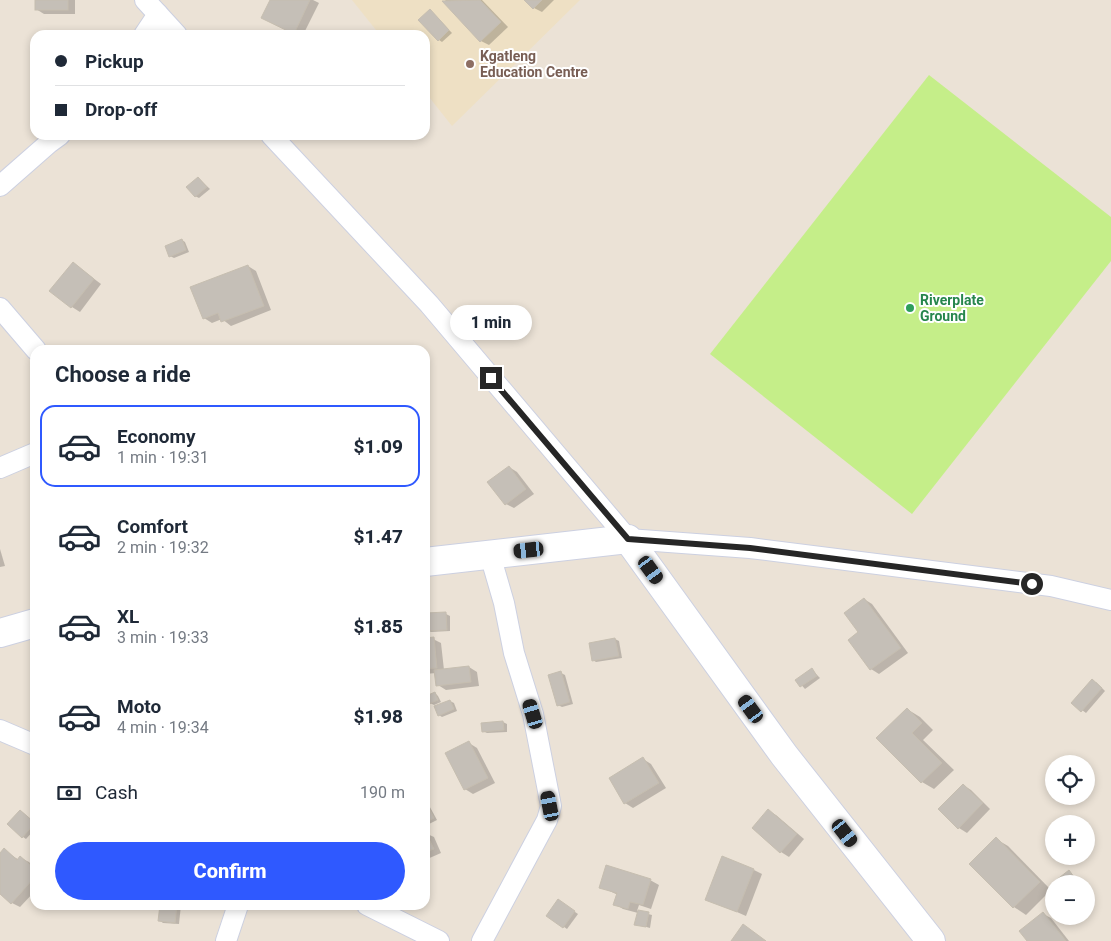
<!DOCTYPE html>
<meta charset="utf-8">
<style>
:root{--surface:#fff;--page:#f2f2f3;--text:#1f2937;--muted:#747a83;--line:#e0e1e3;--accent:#2f59ff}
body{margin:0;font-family:Roboto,sans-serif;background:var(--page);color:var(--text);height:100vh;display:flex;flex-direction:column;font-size:19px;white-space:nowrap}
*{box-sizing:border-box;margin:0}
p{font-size:16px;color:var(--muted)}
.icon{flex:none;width:28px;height:28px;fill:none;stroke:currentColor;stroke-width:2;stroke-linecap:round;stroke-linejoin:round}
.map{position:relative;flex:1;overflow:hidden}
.drawer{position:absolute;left:30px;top:345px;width:400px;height:565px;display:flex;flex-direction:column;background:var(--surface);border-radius:15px;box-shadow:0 2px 8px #0003}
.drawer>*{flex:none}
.hud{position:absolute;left:30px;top:30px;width:400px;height:110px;border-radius:15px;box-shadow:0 2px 8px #0003;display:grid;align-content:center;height:110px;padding:0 25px;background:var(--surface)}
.tools{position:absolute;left:1045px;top:755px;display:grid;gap:10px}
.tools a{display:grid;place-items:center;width:50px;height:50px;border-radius:50%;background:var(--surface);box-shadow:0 2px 8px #0003;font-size:25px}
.end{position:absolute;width:22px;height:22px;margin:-11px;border:6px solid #262626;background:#fff;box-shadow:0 0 0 2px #fff}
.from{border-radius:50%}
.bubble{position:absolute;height:35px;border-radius:18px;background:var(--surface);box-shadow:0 2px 8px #0003;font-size:16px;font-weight:800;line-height:35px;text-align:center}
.car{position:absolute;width:15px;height:30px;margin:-15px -8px;border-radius:6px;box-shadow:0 0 4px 1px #0007;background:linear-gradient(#222 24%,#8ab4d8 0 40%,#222 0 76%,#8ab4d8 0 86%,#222 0)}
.hud b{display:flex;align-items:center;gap:18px;height:48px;font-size:19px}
.hud b+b{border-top:1px solid var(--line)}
.hud i{width:12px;height:12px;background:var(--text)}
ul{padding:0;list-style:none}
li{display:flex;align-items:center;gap:15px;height:82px;margin:0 10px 8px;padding:0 15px;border:2px solid transparent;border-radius:15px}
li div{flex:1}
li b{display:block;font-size:19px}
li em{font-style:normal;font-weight:800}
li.current{border-color:var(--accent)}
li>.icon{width:45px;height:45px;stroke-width:1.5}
h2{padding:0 25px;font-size:22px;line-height:60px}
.pay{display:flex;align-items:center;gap:12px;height:55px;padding:0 25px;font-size:19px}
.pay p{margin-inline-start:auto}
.primary-button{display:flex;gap:10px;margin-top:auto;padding:10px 25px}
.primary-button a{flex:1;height:58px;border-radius:30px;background:var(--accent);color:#fff;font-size:20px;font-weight:800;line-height:58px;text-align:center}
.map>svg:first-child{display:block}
</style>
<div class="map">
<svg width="1111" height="941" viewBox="0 0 1111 941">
<rect width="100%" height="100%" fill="#ebe2d6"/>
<!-- education -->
<polygon fill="#eee0c4" points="352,0 580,0 452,126 425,92 425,35 380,35"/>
<!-- pitch -->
<polygon fill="#c5ee89" points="929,75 1111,217 1111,261 912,514 710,354"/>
<!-- shadow -->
<g fill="#0003">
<polygon points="36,0 75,0 75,14 44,14 36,9"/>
<polygon points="271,0 313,0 319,3 303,35 297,35 271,22"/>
<polygon points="445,0 482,0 508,27 489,45 481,41"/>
<polygon points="526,0 554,0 542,12 534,8"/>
<polygon points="433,13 452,33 442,42 439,40"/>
<polygon points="198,178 210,189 199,198 195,196"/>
<polygon points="182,240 185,242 189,252 174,258 170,256"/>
<polygon points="73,263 101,284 80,312 72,307"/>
<polygon points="248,266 256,271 271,310 231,326 222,319 212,323 204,318"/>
<polygon points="364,347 369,350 355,350"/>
<polygon points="509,467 517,472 534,494 514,508 506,504"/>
<polygon points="0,549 5,566 0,567"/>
<polygon points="864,599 872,604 908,653 879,674 871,669 860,633"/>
<polygon points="446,614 450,616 450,631 431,632 428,630"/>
<polygon points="433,639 441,643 444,670 469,667 477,672 479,686 446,690 438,685 436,673 425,674 425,640"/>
<polygon points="615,639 619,641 622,658 596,662 593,660"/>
<polygon points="812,670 820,678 805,689 797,680"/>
<polygon points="561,673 565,675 573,704 562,707 558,705"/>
<polygon points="1096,682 1105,691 1086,713 1073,703"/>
<polygon points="435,693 438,696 441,702 434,705 430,703"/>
<polygon points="450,701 454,703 457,711 442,717 439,715"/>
<polygon points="907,709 920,717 933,730 923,740 954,770 934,789 922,782 878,738"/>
<polygon points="503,722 507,724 507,732 487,733 483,731"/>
<polygon points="469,743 477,748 495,783 473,794 465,789"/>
<polygon points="643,759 651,764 666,788 633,808 625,803"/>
<polygon points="963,785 971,790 990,809 967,833 959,828 940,809"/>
<polygon points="425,798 437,820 427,825 425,824"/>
<polygon points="21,811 35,823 35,829 26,839 23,837"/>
<polygon points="768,811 776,815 804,839 789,857 781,852 753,828"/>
<polygon points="425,833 434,837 441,853 425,860"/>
<polygon points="996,839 1008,846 1051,890 1026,915 1014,907 971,864"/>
<polygon points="4,850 19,860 21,858 29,862 35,868 35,891 20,907 12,903 0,892 0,855"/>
<polygon points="754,870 762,874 746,916 707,899"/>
<polygon points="650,880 659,885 651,909 639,905 637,911 652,915 650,928 636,924 638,913 623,909 615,904 618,895 601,887"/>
<polygon points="562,903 578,914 567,929 548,916"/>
<polygon points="161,905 181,905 179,924 163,923 159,920"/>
<polygon points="1043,914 1051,918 1069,941 1028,941"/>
</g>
<!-- building -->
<g fill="#c5bfb7" stroke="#c6beb0">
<rect x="35" y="0" width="33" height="10"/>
<polygon points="270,0 310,0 294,34 261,18"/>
<polygon points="480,0 501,22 480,42 442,1"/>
<polygon points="524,0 542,0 533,9"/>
<polygon points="430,9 449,30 438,41 418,20"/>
<polygon points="198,177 207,187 195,197 186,187"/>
<polygon points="182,239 186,250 169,257 165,246"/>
<polygon points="73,262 94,279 71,308 49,291"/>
<polygon points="248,265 264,306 221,322 218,313 203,319 190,287"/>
<polygon points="509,466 526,489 505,505 487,482"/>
<polygon points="864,598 901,648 870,670 848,640 858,632 844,613"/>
<polygon points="446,612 447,630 426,631 426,613"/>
<polygon points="434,637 437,668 425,669 425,638"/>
<polygon points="615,638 619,656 592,661 589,643"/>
<polygon points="469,666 471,682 436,686 434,670"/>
<polygon points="812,668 817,676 800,687 795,680"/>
<polygon points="561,671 570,702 557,706 548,675"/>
<polygon points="1092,679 1102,688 1081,712 1071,703"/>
<polygon points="435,692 438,700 429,704 426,696"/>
<polygon points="450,700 454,709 438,716 434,706"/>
<polygon points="907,708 922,723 912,733 942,763 921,783 876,738"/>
<polygon points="503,721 504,730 482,732 481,723"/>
<polygon points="469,741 488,778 464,790 445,753"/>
<polygon points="643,757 659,783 624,804 609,778"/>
<polygon points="963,784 983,803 958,829 938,809"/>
<polygon points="425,800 434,818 425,823"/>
<polygon points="768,809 797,834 780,853 752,828"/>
<polygon points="20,810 35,823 22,838 7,824"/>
<polygon points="425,831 434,849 425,852"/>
<polygon points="996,837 1040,882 1013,908 969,864"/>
<polygon points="4,848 17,860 20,856 35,869 35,877 11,904 0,894 0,853"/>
<polygon points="722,856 754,869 737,912 705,900"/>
<polygon points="606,865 651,879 643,905 630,902 628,909 613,905 617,893 599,888"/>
<polygon points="1069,870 1079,884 1058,884 1055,881"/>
<polygon points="558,899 575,911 563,928 546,916"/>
<polygon points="160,905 177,905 175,923 158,921"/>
<polygon points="638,910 649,912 646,927 634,925"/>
<polygon points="1043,912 1066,941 1027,941 1019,931"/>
<polygon points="743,924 766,941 731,941"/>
</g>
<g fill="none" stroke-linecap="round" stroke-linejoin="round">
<!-- street casing -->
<g stroke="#ccd0e1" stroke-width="22">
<g id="street">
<polyline points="145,0 177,35"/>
<polyline points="144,35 158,14"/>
<polyline points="271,135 429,304 628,539 750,548 1051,586 1111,600"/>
<polyline points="0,186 49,143 60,135"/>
<polyline points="0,308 36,350"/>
<polyline points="0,468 35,453"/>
<polyline points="0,730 35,745"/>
<polyline points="367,905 439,941"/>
<polyline points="226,941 238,905"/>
<polyline points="482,941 547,820 551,806 533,714 514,653 504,603 490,555"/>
</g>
</g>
<!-- secondary casing -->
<g stroke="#ccd0e1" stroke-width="30">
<g id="secondary">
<polyline points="425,562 628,539 784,755 931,941"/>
<polyline points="0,633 35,623"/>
</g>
</g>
<!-- street -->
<use href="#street" stroke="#fff" stroke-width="20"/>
<!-- secondary -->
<use href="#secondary" stroke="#fff" stroke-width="28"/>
</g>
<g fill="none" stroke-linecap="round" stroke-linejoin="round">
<!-- route -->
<polyline stroke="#262626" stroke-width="6" points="491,378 628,539 750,548 1032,584"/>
</g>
<!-- markers -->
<circle fill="#8d6e63" stroke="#fff" stroke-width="2" cx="470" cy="64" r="5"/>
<circle fill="#2e9e5b" stroke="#fff" stroke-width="2" cx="910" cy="308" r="5"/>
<g text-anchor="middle" stroke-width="4" stroke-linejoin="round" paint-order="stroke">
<!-- education labels -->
<g font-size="14" font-weight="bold" fill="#785e54" stroke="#fff" text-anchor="start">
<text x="480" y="61">Kgatleng<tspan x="480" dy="16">Education Centre</tspan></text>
</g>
<!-- leisure labels -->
<g font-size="14" font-weight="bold" fill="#27864d" stroke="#fff" text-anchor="start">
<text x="920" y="305">Riverplate<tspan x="920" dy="16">Ground</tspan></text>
</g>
</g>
</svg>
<div class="tools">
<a><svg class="icon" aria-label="locate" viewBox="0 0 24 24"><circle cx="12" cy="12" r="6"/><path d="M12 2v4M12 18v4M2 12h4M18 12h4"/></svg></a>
<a>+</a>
<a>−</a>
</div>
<i class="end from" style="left:1032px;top:584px"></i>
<i class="end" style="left:491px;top:378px"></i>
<div class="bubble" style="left:450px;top:305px;width:82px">1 min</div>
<i class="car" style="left:529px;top:550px;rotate:264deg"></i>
<i class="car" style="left:651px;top:570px;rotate:144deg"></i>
<i class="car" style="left:751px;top:709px;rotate:324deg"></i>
<i class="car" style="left:533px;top:714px;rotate:343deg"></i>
<i class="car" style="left:550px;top:806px;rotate:349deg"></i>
<i class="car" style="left:845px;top:833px;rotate:142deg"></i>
<div class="hud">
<b><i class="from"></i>Pickup</b>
<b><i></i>Drop-off</b>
</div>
<section class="drawer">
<h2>Choose a ride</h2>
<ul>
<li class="current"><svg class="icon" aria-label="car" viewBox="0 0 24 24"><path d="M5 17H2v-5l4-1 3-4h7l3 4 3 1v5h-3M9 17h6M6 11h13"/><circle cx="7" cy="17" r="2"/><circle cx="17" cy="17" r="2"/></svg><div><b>Economy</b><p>1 min · 19:31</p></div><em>$1.09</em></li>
<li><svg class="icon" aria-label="car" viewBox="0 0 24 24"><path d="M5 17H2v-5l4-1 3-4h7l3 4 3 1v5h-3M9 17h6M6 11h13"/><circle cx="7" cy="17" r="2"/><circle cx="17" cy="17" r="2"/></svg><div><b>Comfort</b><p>2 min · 19:32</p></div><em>$1.47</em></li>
<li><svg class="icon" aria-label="car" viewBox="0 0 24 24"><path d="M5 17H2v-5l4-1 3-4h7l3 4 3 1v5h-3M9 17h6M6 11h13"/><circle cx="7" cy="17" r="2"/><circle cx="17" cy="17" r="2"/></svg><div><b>XL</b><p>3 min · 19:33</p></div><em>$1.85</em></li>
<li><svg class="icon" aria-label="car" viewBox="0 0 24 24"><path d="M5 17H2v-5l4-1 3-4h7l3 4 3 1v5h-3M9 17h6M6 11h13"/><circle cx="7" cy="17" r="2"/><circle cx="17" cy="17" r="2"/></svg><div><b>Moto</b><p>4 min · 19:34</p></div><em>$1.98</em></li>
</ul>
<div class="pay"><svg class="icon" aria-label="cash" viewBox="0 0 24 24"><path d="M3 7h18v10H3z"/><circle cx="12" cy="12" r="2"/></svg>Cash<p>190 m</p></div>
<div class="primary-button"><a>Confirm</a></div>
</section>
</div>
